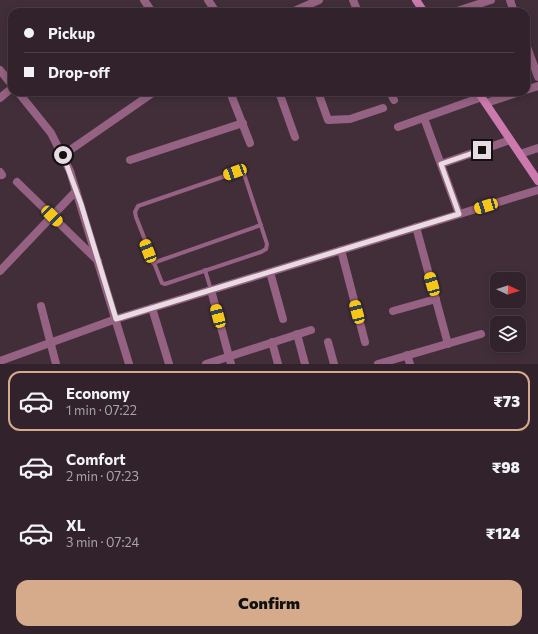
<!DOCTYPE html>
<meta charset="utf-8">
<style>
:root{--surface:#31222b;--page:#392a33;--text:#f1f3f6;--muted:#a8a4a9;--line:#4c3f47;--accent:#d6ab8b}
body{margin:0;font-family:Commissioner,sans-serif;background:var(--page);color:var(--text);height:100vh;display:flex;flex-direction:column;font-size:15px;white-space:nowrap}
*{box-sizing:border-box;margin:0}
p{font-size:13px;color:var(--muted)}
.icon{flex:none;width:22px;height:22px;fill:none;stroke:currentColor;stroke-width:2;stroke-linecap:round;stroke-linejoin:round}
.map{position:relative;height:364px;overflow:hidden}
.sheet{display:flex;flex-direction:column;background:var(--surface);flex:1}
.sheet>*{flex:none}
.banner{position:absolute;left:8px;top:8px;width:522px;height:88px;border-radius:12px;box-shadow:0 2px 10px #0003,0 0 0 1px var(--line);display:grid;align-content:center;height:88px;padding:0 16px;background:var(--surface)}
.needle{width:26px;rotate:93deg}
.tools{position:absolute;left:490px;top:272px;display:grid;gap:8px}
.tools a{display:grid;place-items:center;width:36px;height:36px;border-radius:8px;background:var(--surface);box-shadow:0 2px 10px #0003,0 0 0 1px var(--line);font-size:20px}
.end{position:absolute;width:18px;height:18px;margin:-9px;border:5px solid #e8dbe2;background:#111;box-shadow:0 0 0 2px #111}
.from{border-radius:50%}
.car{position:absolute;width:12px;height:24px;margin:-12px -6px;border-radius:5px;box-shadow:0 0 3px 1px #0007;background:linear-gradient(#f5c518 24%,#345 0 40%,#f5c518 0 76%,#345 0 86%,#f5c518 0)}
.banner b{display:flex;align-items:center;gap:14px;height:38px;font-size:15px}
.banner b+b{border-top:1px solid var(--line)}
.banner i{width:10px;height:10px;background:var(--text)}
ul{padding:7px 0 0;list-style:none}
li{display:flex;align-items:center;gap:12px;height:60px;margin:0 8px 6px;padding:0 8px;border:2px solid transparent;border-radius:12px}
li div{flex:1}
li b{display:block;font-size:15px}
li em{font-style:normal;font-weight:800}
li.current{border-color:var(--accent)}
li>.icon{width:36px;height:36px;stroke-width:1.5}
.primary-button{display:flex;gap:8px;margin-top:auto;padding:8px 16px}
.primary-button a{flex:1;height:46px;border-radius:12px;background:var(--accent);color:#111;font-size:16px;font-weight:800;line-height:46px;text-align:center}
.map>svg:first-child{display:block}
</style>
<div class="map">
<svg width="538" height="364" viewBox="0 0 538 364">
<rect width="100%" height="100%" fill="#412e39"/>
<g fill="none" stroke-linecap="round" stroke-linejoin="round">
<!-- service -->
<g stroke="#966283" stroke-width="4">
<polygon points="240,171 244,174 267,244 266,249 261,252 165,284 162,283 136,217 135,212 138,206"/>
<polyline points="153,263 261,225"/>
<polyline points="205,270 211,290"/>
</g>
<!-- minor -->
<g stroke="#966283" stroke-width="8">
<polyline points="144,0 152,12"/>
<polyline points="208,0 216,12"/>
<polyline points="353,0 358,12"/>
<polyline points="510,0 514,12"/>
<polyline points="292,12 319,0"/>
<polyline points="454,12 491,0"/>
<polyline points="526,44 538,77"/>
<polyline points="0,70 12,85"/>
<polyline points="526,90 538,86"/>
<polyline points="18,92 51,133 70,171 129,364"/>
<polyline points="230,92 250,143"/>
<polyline points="279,92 295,137"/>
<polyline points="318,92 328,120 350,119 383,108"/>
<polyline points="390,92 394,100"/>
<polyline points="0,98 12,88"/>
<polyline points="486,103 520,92"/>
<polyline points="424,118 459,214"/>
<polyline points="398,127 482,97"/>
<polyline points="520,154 538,148"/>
<polyline points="63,155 154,92"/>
<polyline points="130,160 243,123"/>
<polyline points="441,164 510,140"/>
<polyline points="0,172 2,175"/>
<polyline points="17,182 98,261"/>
<polyline points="416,227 448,344"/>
<polyline points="341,250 365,342"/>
<polyline points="0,271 76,191"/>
<polyline points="270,272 283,319"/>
<polyline points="211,290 231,364"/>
<polyline points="41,306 56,364"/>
<polyline points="152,308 169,364"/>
<polyline points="393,311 436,299"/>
<polyline points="297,334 305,364"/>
<polyline points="272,342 278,364"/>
<polyline points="328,342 334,364"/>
<polyline points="407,355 410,364"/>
<polyline points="0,361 116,319 538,190"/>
<polyline points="206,364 311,330"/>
<polyline points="378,364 481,334"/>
</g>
<!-- secondary -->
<g stroke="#cc7aae" stroke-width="8">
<polyline points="416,0 424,12"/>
<polyline points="478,92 538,181"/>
</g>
</g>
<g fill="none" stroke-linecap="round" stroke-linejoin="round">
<!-- route -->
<polyline stroke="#e8dbe2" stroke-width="5" points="63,155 81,204 116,319 459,214 441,164 482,150"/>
</g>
</svg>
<div class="tools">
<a><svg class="needle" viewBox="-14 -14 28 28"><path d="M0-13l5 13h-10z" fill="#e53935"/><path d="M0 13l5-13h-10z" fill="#a8a4a9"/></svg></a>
<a><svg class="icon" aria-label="layers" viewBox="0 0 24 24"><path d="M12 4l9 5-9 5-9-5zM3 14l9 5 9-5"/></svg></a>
</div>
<i class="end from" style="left:63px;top:155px"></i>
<i class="end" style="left:482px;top:150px"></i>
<i class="car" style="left:235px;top:172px;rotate:250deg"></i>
<i class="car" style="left:486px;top:206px;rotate:253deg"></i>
<i class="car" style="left:52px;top:216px;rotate:134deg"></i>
<i class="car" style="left:148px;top:251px;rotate:339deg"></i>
<i class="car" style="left:432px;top:284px;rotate:344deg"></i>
<i class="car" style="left:357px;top:312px;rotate:345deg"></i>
<i class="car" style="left:218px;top:316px;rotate:345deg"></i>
<div class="banner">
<b><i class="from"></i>Pickup</b>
<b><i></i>Drop-off</b>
</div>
</div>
<section class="sheet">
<ul>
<li class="current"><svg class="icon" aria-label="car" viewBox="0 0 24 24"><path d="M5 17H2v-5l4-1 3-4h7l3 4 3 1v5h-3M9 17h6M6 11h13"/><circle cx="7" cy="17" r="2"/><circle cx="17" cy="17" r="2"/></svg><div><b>Economy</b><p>1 min · 07:22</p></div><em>₹73</em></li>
<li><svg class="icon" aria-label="car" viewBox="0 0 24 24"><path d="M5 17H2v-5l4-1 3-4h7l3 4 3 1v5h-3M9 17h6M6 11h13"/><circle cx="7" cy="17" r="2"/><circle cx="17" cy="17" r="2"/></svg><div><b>Comfort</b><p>2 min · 07:23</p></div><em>₹98</em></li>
<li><svg class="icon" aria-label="car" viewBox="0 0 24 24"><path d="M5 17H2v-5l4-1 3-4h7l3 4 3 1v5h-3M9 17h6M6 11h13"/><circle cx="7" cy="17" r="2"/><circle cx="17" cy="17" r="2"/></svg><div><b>XL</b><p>3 min · 07:24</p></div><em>₹124</em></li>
</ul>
<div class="primary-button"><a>Confirm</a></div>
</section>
